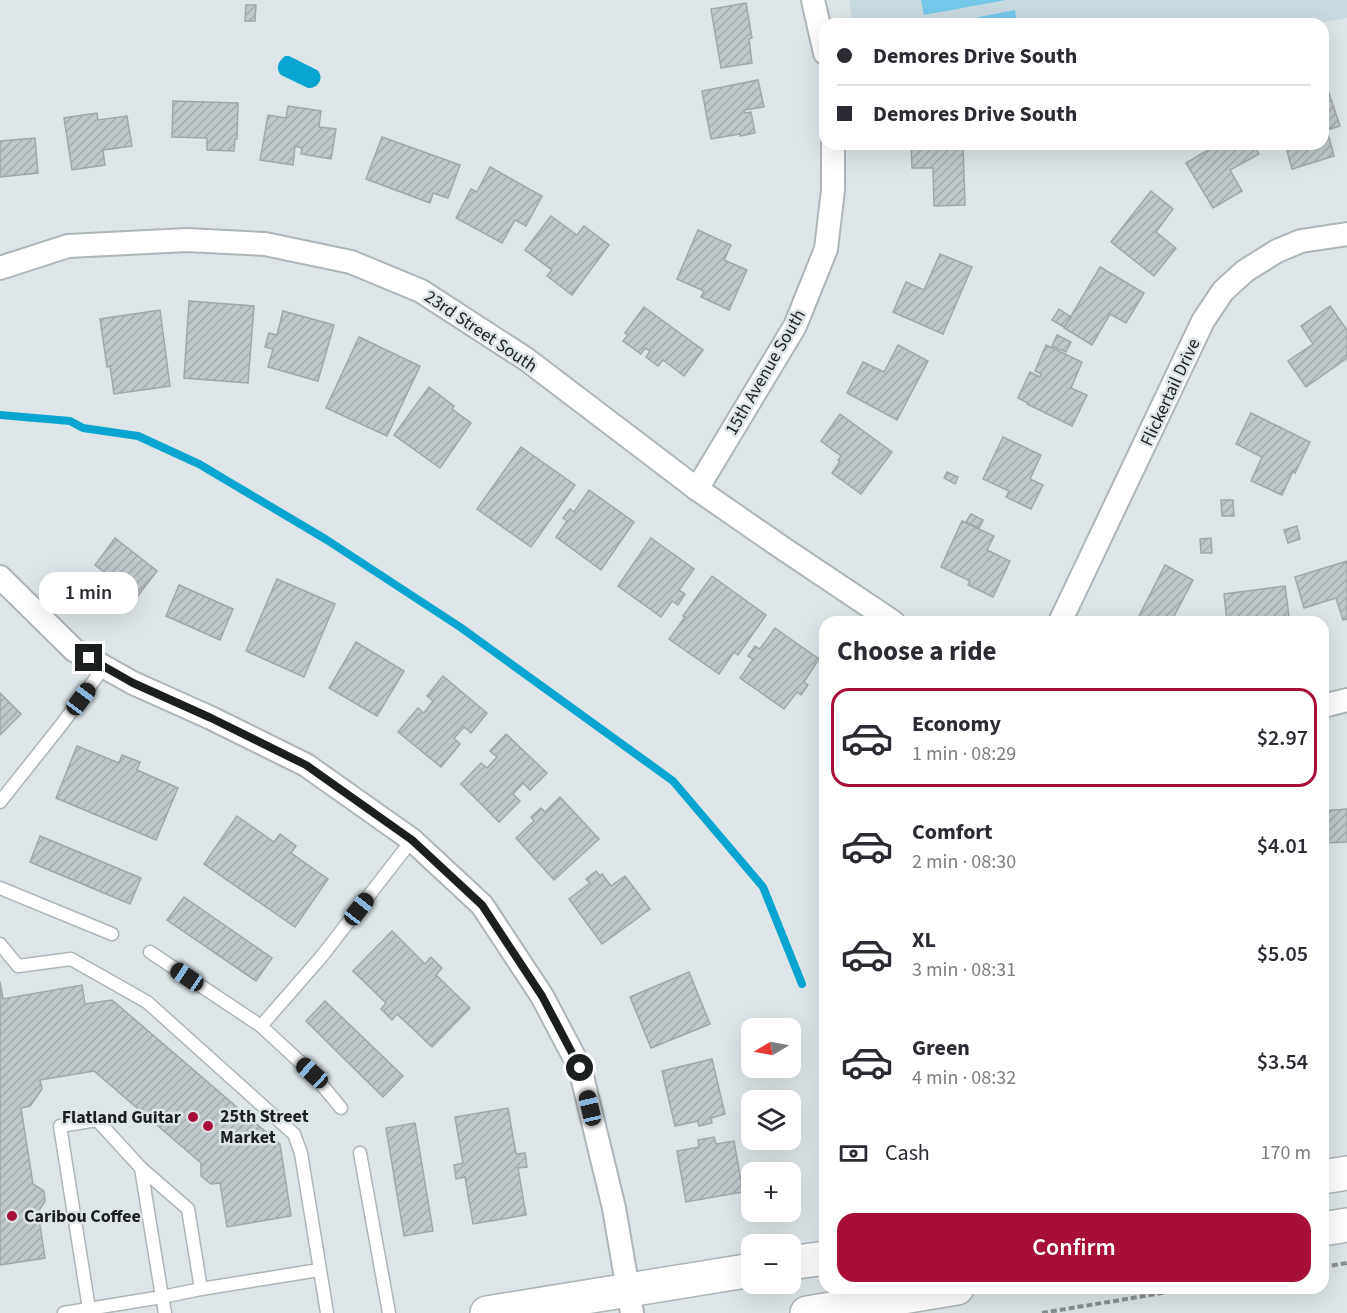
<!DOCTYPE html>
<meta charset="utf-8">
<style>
:root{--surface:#fff;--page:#f2f2f3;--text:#2b2b33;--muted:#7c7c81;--line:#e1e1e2;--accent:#a80f38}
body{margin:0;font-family:"Source Sans 3",sans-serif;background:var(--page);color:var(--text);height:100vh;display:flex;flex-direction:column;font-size:22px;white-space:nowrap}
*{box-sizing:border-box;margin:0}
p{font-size:20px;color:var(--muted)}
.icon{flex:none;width:33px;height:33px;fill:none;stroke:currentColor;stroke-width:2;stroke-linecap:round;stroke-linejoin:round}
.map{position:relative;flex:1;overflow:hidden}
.side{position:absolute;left:819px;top:616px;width:510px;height:678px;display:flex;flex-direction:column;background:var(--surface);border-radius:18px;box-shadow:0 6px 24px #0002}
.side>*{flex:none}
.hud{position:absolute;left:819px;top:18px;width:510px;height:132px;border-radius:18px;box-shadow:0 6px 24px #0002;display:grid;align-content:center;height:132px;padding:0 18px;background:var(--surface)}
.needle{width:39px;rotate:260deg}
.fabs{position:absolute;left:741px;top:1018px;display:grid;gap:12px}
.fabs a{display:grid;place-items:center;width:60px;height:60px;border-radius:12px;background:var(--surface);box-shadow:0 6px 24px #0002;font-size:30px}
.end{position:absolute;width:27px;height:27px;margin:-14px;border:8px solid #1c1f20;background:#fff;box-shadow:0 0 0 3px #fff}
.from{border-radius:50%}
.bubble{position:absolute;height:42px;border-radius:18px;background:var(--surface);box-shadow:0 6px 24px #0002;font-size:20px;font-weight:600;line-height:42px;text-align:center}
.car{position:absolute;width:18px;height:36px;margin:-18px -9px;border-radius:8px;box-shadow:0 0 4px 2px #0007;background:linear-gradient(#222 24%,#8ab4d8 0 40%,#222 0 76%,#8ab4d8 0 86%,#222 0)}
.hud b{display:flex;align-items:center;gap:21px;height:57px;font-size:22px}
.hud b+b{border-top:2px solid var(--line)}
.hud i{width:15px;height:15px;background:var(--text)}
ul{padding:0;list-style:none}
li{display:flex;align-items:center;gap:18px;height:99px;margin:0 12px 9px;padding:0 6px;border:3px solid transparent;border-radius:18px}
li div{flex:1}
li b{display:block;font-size:22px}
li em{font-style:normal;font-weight:600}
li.selected{border-color:var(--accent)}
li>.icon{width:54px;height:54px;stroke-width:1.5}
h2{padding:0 18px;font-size:27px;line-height:72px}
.pay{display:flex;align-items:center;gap:15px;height:66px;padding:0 18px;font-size:22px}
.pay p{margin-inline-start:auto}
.cta{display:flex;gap:12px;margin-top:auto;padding:12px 18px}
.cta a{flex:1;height:69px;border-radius:18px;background:var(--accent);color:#fff;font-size:24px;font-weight:600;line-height:69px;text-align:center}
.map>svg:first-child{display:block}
</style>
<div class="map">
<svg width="1347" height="1313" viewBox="0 0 1347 1313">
<defs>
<pattern id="building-hatch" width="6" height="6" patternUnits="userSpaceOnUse" patternTransform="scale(1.5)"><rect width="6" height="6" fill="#c0c8cb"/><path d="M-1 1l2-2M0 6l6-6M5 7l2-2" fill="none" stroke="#a4abae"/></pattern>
</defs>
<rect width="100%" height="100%" fill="#dde5e8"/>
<!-- built -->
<polygon fill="#c9d9e0" points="849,0 1347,0 1347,18 1313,24 853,24"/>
<!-- pitch -->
<g fill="#74c8e9">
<polygon points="921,0 1006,0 924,15"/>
<polygon points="1015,10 1017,24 943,24"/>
</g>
<!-- water -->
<path fill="#07a5d0" d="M285,56H289L317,70C325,77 318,89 308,88L281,75C275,68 278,62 285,56Z"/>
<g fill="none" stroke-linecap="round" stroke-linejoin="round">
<!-- stream -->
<polyline stroke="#07a5d0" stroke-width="8" points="0,415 70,421 83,428 138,436 199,464 327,540 460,627 673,781 763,887 802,984"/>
</g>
<!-- building -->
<g fill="url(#building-hatch)" stroke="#a0a7aa" stroke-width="1.5">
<polygon points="746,3 752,38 749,39 752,63 721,68 711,9"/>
<polygon points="246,5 256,5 255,21 245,21"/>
<polygon points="758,80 764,107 744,110 745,113 751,112 755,133 740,136 740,134 711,139 702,91"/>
<polygon points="1329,93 1340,126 1327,130 1334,156 1292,169 1285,144 1323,144 1323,94"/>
<polygon points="173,101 238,103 237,139 235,139 234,151 207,150 207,138 172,137"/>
<polygon points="288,106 321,111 319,127 336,129 331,159 301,154 302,148 295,146 293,165 260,160 268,115 286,118"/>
<polygon points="97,113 98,120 127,116 132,146 103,150 105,165 72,170 64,118"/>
<polygon points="382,137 460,165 448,198 433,193 430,203 366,179"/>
<polygon points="35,138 38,173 0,177 0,141"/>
<polygon points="911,144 963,144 965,205 934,206 933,168 912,168"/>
<polygon points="1218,144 1253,144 1259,154 1230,170 1242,191 1213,208 1186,163"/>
<polygon points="490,167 542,196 526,226 515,220 502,243 456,218 471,189 477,192"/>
<polygon points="1151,191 1173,209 1156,232 1176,248 1154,276 1111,242"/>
<polygon points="551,216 577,235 584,226 609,245 572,295 547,276 552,270 525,250"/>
<polygon points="698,230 731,245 724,260 747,270 729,310 701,297 704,291 677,279"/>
<polygon points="940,254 972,267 943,334 893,312 906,282 924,290"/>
<polygon points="1100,267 1144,293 1126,323 1110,314 1092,345 1064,328"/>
<polygon points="189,301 254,306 248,383 184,378"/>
<polygon points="1330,306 1347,330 1347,358 1306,387 1288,361 1313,344 1301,326"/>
<polygon points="644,307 703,350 684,376 663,360 658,366 646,357 650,351 645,348 641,354 623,341 628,335 625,333"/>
<polygon points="1059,309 1071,317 1064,327 1052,320"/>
<polygon points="160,310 170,386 114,394 110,366 107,367 100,319"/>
<polygon points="283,311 334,325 318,381 268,367 273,349 265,347 269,333 277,335"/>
<polygon points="1057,335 1071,342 1066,352 1052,346"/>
<polygon points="359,337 420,366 387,436 326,408"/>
<polygon points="898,345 928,361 897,420 847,393 863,362 884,372"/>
<polygon points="1046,345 1082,362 1071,388 1087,395 1072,426 1027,404 1028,403 1018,398 1030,372 1040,377 1041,374 1035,371"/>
<polygon points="429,387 454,406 452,409 471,423 440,468 394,435"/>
<polygon points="1251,413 1310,442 1295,473 1293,471 1282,495 1251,481 1262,457 1236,444"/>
<polygon points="840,414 892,452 861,494 832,473 840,461 838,460 841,456 821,441"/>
<polygon points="1003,437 1041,455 1030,479 1043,485 1031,509 1006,497 1009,491 983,479"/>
<polygon points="521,447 575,485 531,547 477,509"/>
<polygon points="947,472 958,477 955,484 944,478"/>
<polygon points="589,490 634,522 601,570 556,537 567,521 563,518 570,509 574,512"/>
<polygon points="1221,500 1233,500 1234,516 1222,516"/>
<polygon points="971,514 983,520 979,528 966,522"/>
<polygon points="962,521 994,536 987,550 1010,561 993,597 968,585 970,581 941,567"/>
<polygon points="1297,526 1300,539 1288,543 1284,530"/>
<polygon points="115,538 157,571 137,597 95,565"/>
<polygon points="651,538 694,569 679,590 685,594 678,605 672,601 661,617 618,586"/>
<polygon points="1211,538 1212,553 1201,553 1200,539"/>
<polygon points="1347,561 1347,619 1343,620 1336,598 1304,608 1295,577"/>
<polygon points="1165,565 1193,580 1171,622 1136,622"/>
<polygon points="712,576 766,615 738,655 734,652 719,674 669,639 685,617 683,616"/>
<polygon points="277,579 335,604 304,677 246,651"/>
<polygon points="179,585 233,609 220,640 166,616"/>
<polygon points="1285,586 1289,616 1259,620 1259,622 1227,622 1224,594"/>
<polygon points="775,628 819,659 804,682 808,685 801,695 797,692 784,709 740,678 753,659 748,656 755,646 760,649"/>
<polygon points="356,642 404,671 377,716 329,688"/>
<polygon points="443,676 487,713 471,733 464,727 454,738 460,744 441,767 398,732 418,708 424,713 433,701 427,696"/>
<polygon points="0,693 21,714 0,735"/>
<polygon points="506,734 547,773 530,790 523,783 513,794 520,801 499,822 461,784 481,763 487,768 497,757 490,751"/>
<polygon points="77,746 119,763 122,755 140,762 137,770 178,788 156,840 56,798"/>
<polygon points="560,797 599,839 554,880 516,838 534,821 531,817 541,808 545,812"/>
<polygon points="1347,809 1347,842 1323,843 1323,811"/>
<polygon points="237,816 274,842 280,834 296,846 291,853 328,879 295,927 204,864"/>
<polygon points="40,836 141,878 130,904 30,862"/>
<polygon points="596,871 600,876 602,874 611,886 625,876 650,909 602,944 569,899 590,883 586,879"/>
<polygon points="184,897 272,958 256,981 167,920"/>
<polygon points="392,931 425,964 431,957 442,968 436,975 470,1008 432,1047 397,1014 392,1020 381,1009 386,1003 353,971"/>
<polygon points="689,972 710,1024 651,1048 630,997"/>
<polygon points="0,982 3,999 82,985 85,1004 112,1000 280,1144 291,1216 227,1227 220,1183 211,1184 201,1176 201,1163 94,1071 40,1080 42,1089 30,1106 21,1108 33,1184 44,1191 45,1201 38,1212 45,1258 0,1265"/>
<polygon points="325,1001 403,1076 383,1097 306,1021"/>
<polygon points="712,1059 725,1114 711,1118 712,1123 699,1126 698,1121 675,1126 662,1071"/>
<polygon points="508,1108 516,1154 525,1153 527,1167 518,1168 526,1215 473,1224 465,1177 456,1179 454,1165 463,1163 455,1117"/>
<polygon points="415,1123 433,1231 404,1236 386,1128"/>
<polygon points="714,1137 716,1144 734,1141 743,1192 686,1202 677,1151 699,1147 698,1140"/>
</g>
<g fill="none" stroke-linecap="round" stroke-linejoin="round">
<!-- lane casing -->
<g stroke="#adb5b8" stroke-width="15">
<g id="lane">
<polyline points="0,802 62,724 104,667"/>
<polyline points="0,888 112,934"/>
<polyline points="0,944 18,966 71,959 147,1002 294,1134 301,1153 327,1313"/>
<polyline points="150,952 261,1026 322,956 412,840"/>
<polyline points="261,1026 312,1073 341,1108"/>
<polyline points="360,1153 389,1313"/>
<polyline points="201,1289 319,1270"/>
<polyline points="89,1309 60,1126 97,1120 141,1168 162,1297 201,1289 188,1209 141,1168"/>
<polyline points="64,1313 162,1297 165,1313"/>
</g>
</g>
<!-- street casing -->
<g stroke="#adb5b8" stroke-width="26">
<g id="street">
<polyline points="813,0 825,53"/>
<polyline points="0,268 68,246 187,240 265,244 351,262 421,291 526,359 697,489 781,547 893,622"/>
<polyline points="697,489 795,326 826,249 833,190 833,144"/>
<polyline points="0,577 74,650 133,683 211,718 306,765 412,840 482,905 542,996 580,1068 614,1208 632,1313"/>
<polyline points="1060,622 1203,321 1223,291 1245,271 1277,251 1301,241 1347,234"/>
<polyline points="1323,706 1347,700"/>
</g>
</g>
<!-- secondary casing -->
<g stroke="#adb5b8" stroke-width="36">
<g id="secondary">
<polyline points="1323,1177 1347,1173"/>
<polyline points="1323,1229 1347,1225"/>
<polyline points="790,1263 825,1258"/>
<polyline points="487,1313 752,1270"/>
<polyline points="807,1313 957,1288"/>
</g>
</g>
<!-- path -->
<g stroke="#8a9092" stroke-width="4" stroke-dasharray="6 3" stroke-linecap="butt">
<polyline points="1323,1267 1347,1263"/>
<polyline points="1042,1313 1192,1288"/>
</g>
<!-- lane -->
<use href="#lane" stroke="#fff" stroke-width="12"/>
<!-- street -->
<use href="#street" stroke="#fff" stroke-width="22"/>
<!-- secondary -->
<use href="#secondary" stroke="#fff" stroke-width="33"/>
</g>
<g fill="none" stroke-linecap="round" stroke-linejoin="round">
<!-- route -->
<polyline stroke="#1c1f20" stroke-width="8" points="89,658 133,683 211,718 306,765 412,840 482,905 542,996 580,1068"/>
</g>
<!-- markers -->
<g fill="#a80f38" stroke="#dde5e8" stroke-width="2">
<circle cx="193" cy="1117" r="6"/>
<circle cx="208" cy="1126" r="6"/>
<circle cx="12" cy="1216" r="6"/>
</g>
<g text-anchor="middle" stroke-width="5" stroke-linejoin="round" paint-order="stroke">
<!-- street labels -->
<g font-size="18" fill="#1c1f20" stroke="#dde5e8">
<text transform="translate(481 331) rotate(34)" y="6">23rd Street South</text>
<text transform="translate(765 372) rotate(-60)" y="6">15th Avenue South</text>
<text transform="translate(1170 392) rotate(-65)" y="6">Flickertail Drive</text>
</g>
<!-- poi labels -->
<g font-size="18" font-weight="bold" fill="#1c1f20" stroke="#dde5e8" text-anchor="start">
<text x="220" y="1122">25th Street<tspan x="220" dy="21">Market</tspan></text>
<text x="181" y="1123" text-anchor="end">Flatland Guitar</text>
<text x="24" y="1222">Caribou Coffee</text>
</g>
</g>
</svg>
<div class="fabs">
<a><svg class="needle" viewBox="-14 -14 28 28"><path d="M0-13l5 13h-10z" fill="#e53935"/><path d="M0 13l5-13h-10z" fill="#7c7c81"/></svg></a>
<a><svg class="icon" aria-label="layers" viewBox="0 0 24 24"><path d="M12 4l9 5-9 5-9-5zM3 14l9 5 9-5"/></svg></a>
<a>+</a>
<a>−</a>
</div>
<i class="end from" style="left:580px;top:1068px"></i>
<i class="end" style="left:89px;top:658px"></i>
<div class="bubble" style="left:39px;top:572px;width:99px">1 min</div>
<i class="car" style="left:81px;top:699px;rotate:37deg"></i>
<i class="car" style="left:359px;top:909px;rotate:38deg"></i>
<i class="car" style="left:187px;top:977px;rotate:304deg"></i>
<i class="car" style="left:312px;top:1073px;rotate:312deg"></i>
<i class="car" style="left:590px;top:1108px;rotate:347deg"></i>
<div class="hud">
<b><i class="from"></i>Demores Drive South</b>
<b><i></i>Demores Drive South</b>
</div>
<section class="side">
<h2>Choose a ride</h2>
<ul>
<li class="selected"><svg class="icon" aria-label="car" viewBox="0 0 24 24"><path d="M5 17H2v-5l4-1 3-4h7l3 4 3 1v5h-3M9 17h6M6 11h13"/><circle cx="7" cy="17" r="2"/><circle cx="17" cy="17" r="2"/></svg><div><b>Economy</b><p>1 min · 08:29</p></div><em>$2.97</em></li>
<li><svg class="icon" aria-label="car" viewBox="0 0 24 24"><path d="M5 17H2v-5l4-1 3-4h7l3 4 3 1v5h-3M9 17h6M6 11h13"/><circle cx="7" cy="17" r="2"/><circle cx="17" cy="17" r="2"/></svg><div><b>Comfort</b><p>2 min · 08:30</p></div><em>$4.01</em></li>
<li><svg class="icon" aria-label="car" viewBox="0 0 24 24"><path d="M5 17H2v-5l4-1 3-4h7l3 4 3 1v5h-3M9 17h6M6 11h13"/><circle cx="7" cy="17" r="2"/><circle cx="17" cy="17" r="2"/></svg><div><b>XL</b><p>3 min · 08:31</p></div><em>$5.05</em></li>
<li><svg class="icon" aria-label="car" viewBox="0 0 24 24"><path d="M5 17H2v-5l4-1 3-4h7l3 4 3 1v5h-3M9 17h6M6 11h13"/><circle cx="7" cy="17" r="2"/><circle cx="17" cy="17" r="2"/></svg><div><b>Green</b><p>4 min · 08:32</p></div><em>$3.54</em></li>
</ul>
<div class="pay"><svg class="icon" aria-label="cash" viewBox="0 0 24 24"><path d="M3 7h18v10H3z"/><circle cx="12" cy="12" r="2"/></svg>Cash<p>170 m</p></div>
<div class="cta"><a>Confirm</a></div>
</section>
</div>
